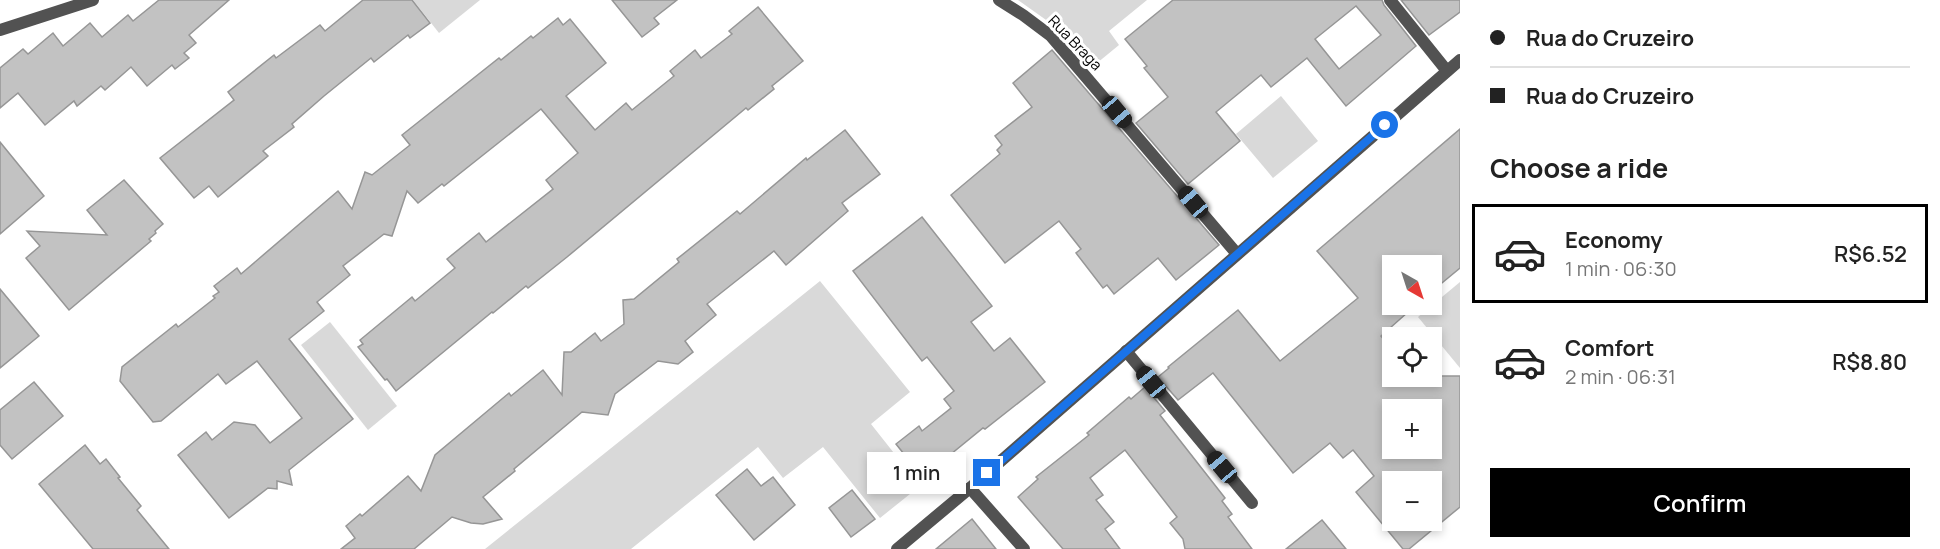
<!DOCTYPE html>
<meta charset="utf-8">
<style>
:root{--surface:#fff;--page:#f6f6f6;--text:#222;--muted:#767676;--line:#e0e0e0;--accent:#000}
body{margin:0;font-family:Manrope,sans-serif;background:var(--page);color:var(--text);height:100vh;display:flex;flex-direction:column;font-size:22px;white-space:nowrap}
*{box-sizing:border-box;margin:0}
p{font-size:20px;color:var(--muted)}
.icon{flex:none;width:33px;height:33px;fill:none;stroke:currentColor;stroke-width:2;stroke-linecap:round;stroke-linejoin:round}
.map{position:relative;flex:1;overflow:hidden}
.drawer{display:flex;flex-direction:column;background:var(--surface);width:480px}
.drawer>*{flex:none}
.banner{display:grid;align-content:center;height:132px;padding:0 30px;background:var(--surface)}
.needle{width:39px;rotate:141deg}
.fabs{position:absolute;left:1382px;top:255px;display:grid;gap:12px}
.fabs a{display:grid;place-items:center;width:60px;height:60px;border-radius:0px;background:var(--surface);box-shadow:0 3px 9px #0003;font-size:30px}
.end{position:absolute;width:27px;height:27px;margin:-14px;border:8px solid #1a73e8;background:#fff;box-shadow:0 0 0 3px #fff}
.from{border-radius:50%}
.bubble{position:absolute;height:42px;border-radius:0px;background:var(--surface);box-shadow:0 3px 9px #0003;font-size:20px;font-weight:600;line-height:42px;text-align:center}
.car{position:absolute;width:18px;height:36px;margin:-18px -9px;border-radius:8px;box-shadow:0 0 4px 2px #0007;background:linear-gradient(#222 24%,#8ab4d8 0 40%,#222 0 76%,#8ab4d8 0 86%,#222 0)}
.banner b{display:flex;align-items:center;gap:21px;height:57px;font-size:22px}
.banner b+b{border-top:2px solid var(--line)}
.banner i{width:15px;height:15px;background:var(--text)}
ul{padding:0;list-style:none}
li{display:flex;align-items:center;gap:18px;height:99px;margin:0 12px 9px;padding:0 18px;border:3px solid transparent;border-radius:0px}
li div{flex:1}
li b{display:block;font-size:22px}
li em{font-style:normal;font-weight:600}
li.current{border-color:var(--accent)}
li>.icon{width:54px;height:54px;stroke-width:1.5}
h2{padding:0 30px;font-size:27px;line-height:72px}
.primary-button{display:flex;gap:12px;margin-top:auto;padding:12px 30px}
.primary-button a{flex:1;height:69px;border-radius:0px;background:var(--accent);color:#fff;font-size:24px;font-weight:600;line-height:69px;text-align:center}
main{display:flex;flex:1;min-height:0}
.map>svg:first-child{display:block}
</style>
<main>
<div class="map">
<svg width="1460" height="549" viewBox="0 0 1460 549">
<rect width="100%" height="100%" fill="#fff"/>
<!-- green -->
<g fill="#d9d9d9">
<polygon points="413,0 480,0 439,33"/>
<polygon points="1018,0 1147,0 1109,31 1119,45 1091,68 1056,27"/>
<polygon points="1281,96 1318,141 1273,178 1236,134"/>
<polygon points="820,281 910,392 871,424 920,486 880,518 823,447 783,478 758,447 631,549 485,549"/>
<polygon points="1460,282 1460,368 1418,317"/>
<polygon points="330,322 397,406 368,430 301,345"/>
</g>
<!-- building -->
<g fill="#c2c2c2" stroke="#969696" stroke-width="1.5" fill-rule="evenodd">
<polygon points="159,0 229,0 189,35 196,43 184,53 189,58 175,69 172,65 147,86 131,67 105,90 101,86 77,106 74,101 45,125 18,93 0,108 0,68 23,49 28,54 53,33 63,46 90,23 102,37 128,15 133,21"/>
<polygon points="363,0 412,0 430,23 410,38 408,35 374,62 371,58 324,96 292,124 294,127 263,151 268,156 218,197 209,186 194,198 160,158 234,100 228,92 274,55 276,58 320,25 325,31"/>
<polygon points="612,0 677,0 654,18 659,24 642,37"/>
<path d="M1173,0H1382L1384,5L1416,46L1346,106L1307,58L1271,87L1261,75L1216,112L1240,141L1188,184L1136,123L1168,97L1144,68L1147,66L1125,39ZM1356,6L1381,35L1339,69L1315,39Z"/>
<polygon points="1401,0 1460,0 1460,12 1429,35"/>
<polygon points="758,7 803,61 772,86 774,89 748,110 746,108 567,257 528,288 526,286 493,313 492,312 396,391 387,379 385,380 358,347 363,344 360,340 412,297 415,301 455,268 447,259 479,233 486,242 553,189 546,180 578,153 541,109 444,186 442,184 418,203 407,191 392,236 384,234 343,266 350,275 317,302 324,311 289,339 353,419 289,470 292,485 277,481 277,489 268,488 229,518 178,455 206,432 212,440 234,422 255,425 270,443 302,418 257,361 226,384 218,374 161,421 153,422 120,381 122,367 176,324 178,327 215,298 213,296 219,292 214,286 237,268 241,274 338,191 352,209 365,172 372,175 410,145 402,135 499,58 501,60 531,36 533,38 558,18 563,25 570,19 606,63 566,96 595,130 626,103 632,110 674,76 670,71 695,50 701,58 732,34 729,31"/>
<polygon points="1052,50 1219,245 1176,280 1158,258 1114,294 1107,285 1103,288 1076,253 1081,249 1059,221 1005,263 951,195 1000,154 997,150 1002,145 995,136 1032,107 1013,83"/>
<path d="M1460,129V268L1431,292V266H1392V304H1417L1381,336L1392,350V376H1460V507L1409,549H1403L1356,492L1374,476L1353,450L1343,458L1330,443L1293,473L1213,373L1178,400L1158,377L1169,368L1168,367L1238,310L1280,361L1358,298L1317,251ZM1392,410H1431V448H1392ZM1392,482H1431V520H1392Z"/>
<polygon points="845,130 880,174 842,203 848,211 786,265 774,251 707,304 716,315 685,341 693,352 678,364 658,361 615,394 608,415 582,412 514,469 515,471 483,497 502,519 483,524 471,523 452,517 414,549 341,549 355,538 346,526 360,514 362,516 408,476 421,491 435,455 509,393 511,396 543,370 562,395 564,352 571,352 595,333 601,341 624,324 623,300 634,299 679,262 677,259 737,211 740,214 806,158 807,160"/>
<polygon points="0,142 44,196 0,234"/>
<polygon points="124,180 163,224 155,231 156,233 149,239 151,241 69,310 26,258 40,246 27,231 107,235 87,210"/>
<polygon points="922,217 992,306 971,322 994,351 1010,338 1045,382 985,429 983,428 945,459 947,461 924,479 896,444 919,426 922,431 951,408 944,399 954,391 927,357 922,361 853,271"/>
<polygon points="0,289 39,336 0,368"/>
<polygon points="34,382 63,416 12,459 0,445 0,410"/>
<polygon points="1145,387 1165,411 1160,415 1225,498 1222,501 1232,514 1228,517 1252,549 1185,549 1183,539 1170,523 1177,517 1125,450 1090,478 1103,495 1096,500 1114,522 1105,529 1120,549 1063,549 1018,497 1038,479 1036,477 1089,435 1087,433 1129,397 1131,399"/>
<polygon points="85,445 100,464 106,459 120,477 118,478 141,506 137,510 169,549 93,549 39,484"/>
<polygon points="747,469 761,486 773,477 795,505 754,540 716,495"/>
<polygon points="852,490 875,519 851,537 829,508"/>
<polygon points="972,519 996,549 936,549"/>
<polygon points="1322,520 1346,549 1286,549"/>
</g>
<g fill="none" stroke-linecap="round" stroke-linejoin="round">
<!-- street -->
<g stroke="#525252" stroke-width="12">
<polyline points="999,0 1023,15 1051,36 1237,254"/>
<polyline points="1390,0 1447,71"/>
<polyline points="0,30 93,0"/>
<polyline points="1126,351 1252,503"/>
<polyline points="970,488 1024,549"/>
<polyline points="897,549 970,488 1460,60"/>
</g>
</g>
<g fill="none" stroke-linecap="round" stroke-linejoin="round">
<!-- route -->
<polyline stroke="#1a73e8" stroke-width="8" points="987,473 1385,125"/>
</g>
<g text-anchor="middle" stroke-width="6" stroke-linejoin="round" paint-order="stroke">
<!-- street labels -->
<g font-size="15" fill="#000" stroke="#fff">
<text transform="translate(1075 43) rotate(46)" y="5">Rua Braga</text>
</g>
</g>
</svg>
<div class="fabs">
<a><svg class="needle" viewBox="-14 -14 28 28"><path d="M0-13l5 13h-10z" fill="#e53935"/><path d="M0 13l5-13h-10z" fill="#767676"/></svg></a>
<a><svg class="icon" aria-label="locate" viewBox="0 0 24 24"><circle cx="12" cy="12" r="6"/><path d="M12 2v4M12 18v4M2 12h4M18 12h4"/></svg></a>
<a>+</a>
<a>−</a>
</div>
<i class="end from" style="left:1385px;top:125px"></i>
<i class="end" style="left:987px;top:473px"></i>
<div class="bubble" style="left:867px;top:452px;width:99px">1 min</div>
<i class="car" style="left:1117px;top:112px;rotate:140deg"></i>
<i class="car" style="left:1193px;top:202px;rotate:320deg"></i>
<i class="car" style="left:1151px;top:382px;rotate:321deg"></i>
<i class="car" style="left:1222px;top:467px;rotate:320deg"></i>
</div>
<section class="drawer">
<div class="banner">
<b><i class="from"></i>Rua do Cruzeiro</b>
<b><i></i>Rua do Cruzeiro</b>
</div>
<h2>Choose a ride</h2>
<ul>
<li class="current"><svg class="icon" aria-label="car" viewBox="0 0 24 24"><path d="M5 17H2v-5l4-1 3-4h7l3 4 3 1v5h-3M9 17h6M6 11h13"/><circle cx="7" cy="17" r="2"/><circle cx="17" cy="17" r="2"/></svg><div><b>Economy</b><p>1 min · 06:30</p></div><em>R$6.52</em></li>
<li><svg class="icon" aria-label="car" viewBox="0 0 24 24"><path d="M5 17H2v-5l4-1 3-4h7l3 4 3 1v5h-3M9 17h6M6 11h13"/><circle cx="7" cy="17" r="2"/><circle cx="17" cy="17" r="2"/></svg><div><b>Comfort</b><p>2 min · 06:31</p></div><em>R$8.80</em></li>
</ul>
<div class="primary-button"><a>Confirm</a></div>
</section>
</main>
